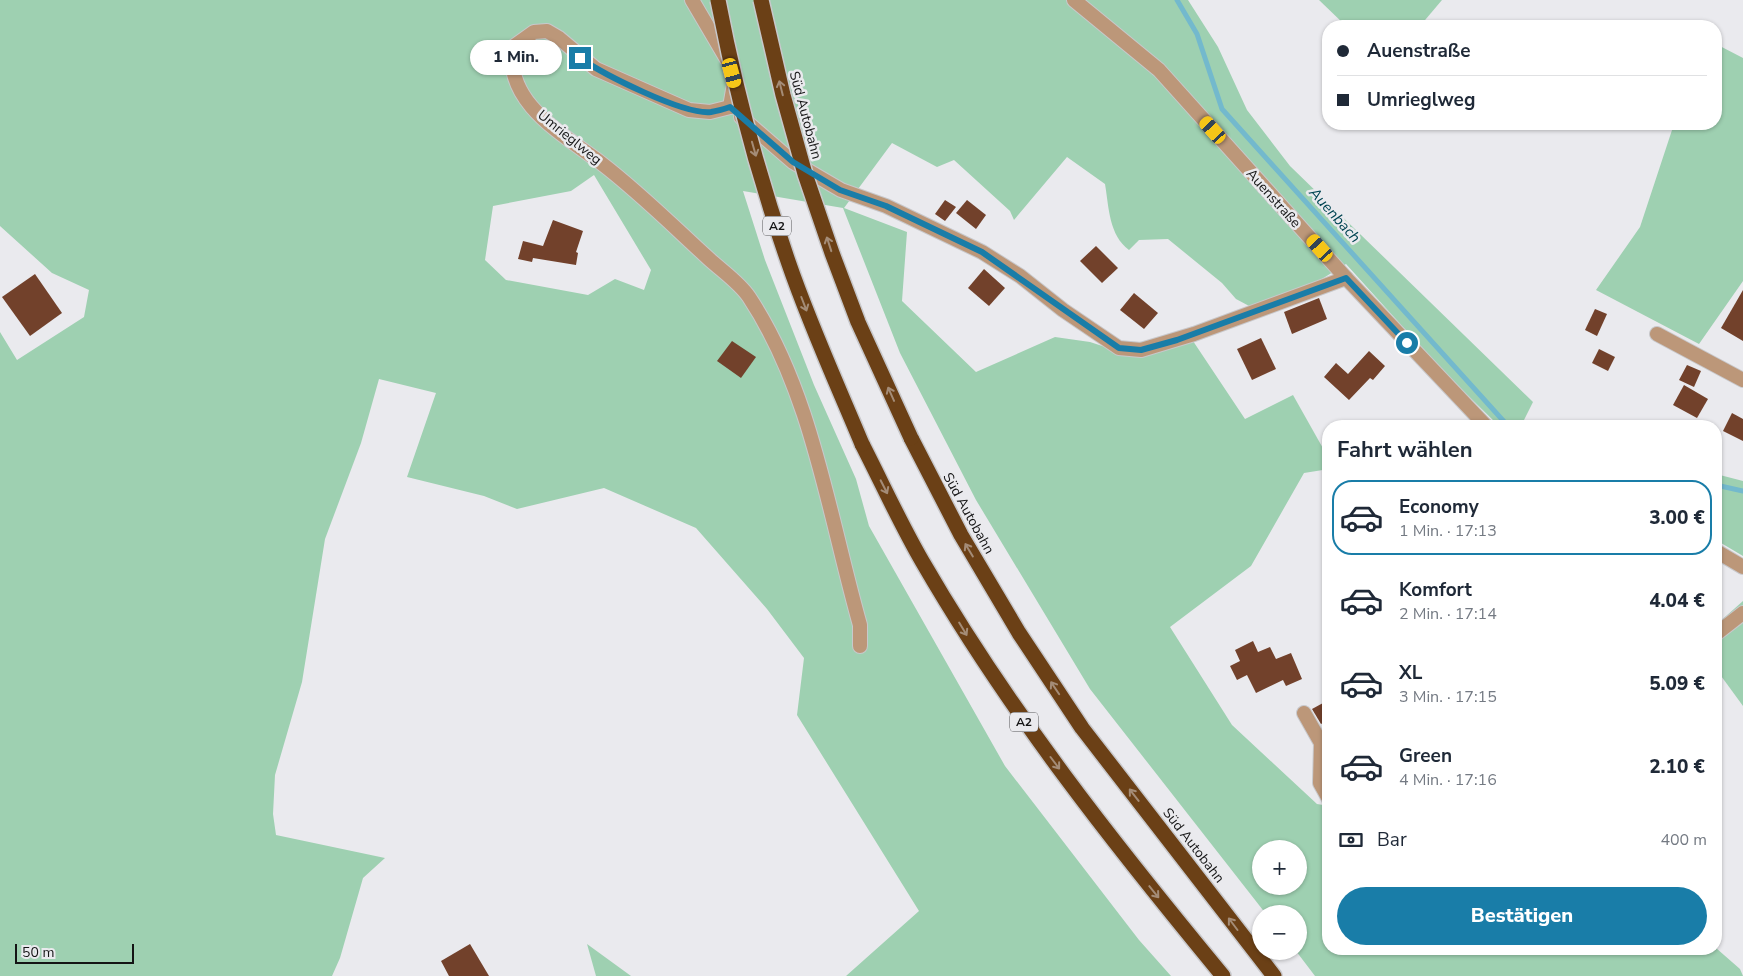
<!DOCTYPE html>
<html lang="de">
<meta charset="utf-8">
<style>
:root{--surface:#fff;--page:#f2f2f3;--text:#1f2937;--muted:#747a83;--line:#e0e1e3;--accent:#197da8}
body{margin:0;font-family:"Nunito Sans",sans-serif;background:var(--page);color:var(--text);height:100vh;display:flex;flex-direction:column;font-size:19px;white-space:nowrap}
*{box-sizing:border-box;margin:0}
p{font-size:16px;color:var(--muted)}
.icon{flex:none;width:28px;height:28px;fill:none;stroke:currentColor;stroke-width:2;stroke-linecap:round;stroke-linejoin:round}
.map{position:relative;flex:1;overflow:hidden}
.panel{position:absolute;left:1322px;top:420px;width:400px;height:535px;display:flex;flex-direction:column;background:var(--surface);border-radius:20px;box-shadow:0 1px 4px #0004}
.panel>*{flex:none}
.top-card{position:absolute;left:1322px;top:20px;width:400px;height:110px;border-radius:20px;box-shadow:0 1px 4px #0004;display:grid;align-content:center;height:110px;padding:0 15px;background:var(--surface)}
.controls{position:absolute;left:1252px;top:840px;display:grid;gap:10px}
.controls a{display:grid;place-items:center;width:55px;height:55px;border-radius:50%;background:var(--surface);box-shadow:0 1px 4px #0004;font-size:25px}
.scale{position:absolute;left:15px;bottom:12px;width:119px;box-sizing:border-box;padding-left:5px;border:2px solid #141415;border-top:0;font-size:14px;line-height:18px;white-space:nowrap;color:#141415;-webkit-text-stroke:4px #eaeaee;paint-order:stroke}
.end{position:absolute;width:22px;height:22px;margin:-11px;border:6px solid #197da8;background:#fff;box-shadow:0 0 0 2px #fff}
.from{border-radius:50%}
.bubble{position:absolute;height:35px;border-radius:18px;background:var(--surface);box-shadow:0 1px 4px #0004;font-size:16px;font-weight:800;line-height:35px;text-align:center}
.car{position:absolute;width:15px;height:30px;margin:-15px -8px;border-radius:6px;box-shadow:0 0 4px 1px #0007;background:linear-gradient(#f5c518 24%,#345 0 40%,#f5c518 0 76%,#345 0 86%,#f5c518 0)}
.top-card b{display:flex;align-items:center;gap:18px;height:48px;font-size:19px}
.top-card b+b{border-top:1px solid var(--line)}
.top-card i{width:12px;height:12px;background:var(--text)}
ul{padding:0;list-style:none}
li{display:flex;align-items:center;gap:15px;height:75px;margin:0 10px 8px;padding:0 5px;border:2px solid transparent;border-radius:20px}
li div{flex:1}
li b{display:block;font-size:19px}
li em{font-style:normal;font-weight:800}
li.active{border-color:var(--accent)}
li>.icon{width:45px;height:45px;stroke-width:1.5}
h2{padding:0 15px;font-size:22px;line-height:60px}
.pay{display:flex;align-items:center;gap:12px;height:55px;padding:0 15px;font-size:19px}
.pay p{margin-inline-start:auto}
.primary-button{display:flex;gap:10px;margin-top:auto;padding:10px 15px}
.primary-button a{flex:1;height:58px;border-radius:30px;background:var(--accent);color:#fff;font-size:20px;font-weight:800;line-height:58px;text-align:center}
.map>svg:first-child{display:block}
</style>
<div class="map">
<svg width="1743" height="976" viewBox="0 0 1743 976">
<rect width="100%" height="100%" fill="#eaeaee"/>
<!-- green -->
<g fill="#9ed0b1" fill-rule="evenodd">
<path d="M0,0H1188L1218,47L1247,110L1290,166L1533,402L1524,420L1547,426H1499L1441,369L1346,264L1317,282L1251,307L1236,299L1222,283L1168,239L1139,240L1129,250C1109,235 1109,208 1105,184L1067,157L1014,220L1010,211L954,160L937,167L892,143L844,208L907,232L902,301L976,372L1055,337L1090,342L1130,355L1187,332L1245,419L1293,395L1329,459V469L1304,473L1251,566L1170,627L1232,725L1317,804L1329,806V949L1716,948L1740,969L1743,976H1315L1296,951H1299V914H1266L1090,689L976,500L900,353L843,208L743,191L765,260L814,385L856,479L869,526L1005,766L1139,940L1171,976H846L919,911L797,715L804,658L767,609L696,528L604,488L517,509L484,496L407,477L436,393L379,379L361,443L325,539L302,682L275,775L273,814L276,835L385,858L363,878L340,958L332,976H0V332L17,360L84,317L89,290L52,273L0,226ZM594,175L651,270L644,290L615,279L588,295L506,280L485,260L493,206L571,191ZM1261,849H1299V886H1261Z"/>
<polygon points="1319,0 1442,0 1420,26 1346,26"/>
<polygon points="1716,44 1743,58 1743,281 1699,344 1596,290 1640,227 1674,124 1716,124"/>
<polygon points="1716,474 1743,481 1743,556 1716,540"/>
<polygon points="1743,601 1743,706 1716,669 1716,625"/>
<polygon points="587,944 631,976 596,976"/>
</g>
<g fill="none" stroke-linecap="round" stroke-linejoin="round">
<!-- stream -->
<g stroke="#73b9cd" stroke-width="5">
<polyline points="1177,0 1197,34 1222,109 1508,426"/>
<polyline points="1716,485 1743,491"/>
</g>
</g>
<!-- building -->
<g fill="#72412b">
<polygon points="945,200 956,207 945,221 935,214"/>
<polygon points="967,200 986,215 976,229 956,213"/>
<polygon points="553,220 583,231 576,252 578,253 576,265 533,258 532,262 518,259 523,241 543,246"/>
<polygon points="1096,246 1118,268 1102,283 1080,261"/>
<polygon points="984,269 1005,288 989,306 968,288"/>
<polygon points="35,274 62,313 30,336 2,297"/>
<polygon points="1743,290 1743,341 1721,328"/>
<polygon points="1134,293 1158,313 1144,329 1120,310"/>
<polygon points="1319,298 1327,319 1292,334 1284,312"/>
<polygon points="1595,309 1607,314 1597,336 1585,330"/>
<polygon points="1261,338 1276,369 1252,380 1237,349"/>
<polygon points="732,341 756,357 741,378 717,361"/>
<polygon points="1599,349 1615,357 1608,371 1592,363"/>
<polygon points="1369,351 1385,366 1373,380 1370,378 1349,400 1324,377 1336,363 1348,374"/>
<polygon points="1687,365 1701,371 1694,387 1679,380"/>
<polygon points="1684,385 1708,399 1697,418 1673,405"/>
<polygon points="1732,413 1743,419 1743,441 1723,431"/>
<polygon points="1253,641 1258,652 1270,647 1276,659 1291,653 1302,679 1286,686 1283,680 1256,693 1247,675 1237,680 1230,666 1240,661 1235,650"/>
<polygon points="1323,703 1329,715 1329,720 1321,724 1312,709"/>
<polygon points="470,944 489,976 449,976 441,961"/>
</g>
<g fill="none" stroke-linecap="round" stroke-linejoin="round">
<!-- minor casing -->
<g stroke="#c8c8cb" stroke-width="16">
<g id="minor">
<polyline points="692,0 729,63 734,84 730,107"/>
<path d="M730,107L710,112L689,110L596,69L559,38L547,31L534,32L513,47C504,103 563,134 601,163C639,192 673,226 708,258C721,270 740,283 749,297C812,392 829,516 860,625V646"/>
<polyline points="741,117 793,162 841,190 886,206 982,252 1020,276 1063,310 1119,348 1141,350 1194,334 1346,278"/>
<polyline points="1657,334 1743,380"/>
<polyline points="1716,634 1743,613"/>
<polyline points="1304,713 1321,743 1320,783 1329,799"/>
</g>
</g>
<!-- tertiary casing -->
<g stroke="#c8c8cb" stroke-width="16">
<g id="tertiary">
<polyline points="1074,0 1159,70 1346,278 1486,426"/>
<polyline points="1716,551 1743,567"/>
</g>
</g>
<!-- motorway casing -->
<g stroke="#c8c8cb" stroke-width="18">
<g id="motorway">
<polyline points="911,438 961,535 1019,633 1082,728 1274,976"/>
<path d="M862,444C882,483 900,523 922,561C1008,710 1114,844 1223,976"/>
</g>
</g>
<!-- minor -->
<use href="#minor" stroke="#bc9779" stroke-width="14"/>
<!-- tertiary -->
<use href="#tertiary" stroke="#bc9779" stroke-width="14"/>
<!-- motorway -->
<use href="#motorway" stroke="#6b4016" stroke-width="15"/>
<!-- motorway-bridge casing -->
<g stroke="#c8c8cb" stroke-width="18" stroke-linecap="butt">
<g id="motorway-bridge">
<path d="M718,0C735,89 759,178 789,264C810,325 837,384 862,444"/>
<polyline points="761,0 783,95 805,174 832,253 858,322 911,438"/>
</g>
</g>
<!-- motorway-bridge -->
<use href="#motorway-bridge" stroke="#6b4016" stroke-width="15"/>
</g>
<!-- one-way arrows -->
<defs><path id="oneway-shaft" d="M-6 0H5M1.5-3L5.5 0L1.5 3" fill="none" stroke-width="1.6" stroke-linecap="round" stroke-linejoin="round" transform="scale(1.25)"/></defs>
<g stroke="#a48c77">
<use href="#oneway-shaft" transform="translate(781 88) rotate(-104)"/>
<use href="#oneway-shaft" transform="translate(754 149) rotate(74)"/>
<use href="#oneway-shaft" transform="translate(829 244) rotate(-108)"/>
<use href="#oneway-shaft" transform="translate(804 304) rotate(69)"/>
<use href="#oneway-shaft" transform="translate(891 394) rotate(-114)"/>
<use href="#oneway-shaft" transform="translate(884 487) rotate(63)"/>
<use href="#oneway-shaft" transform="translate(969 550) rotate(-121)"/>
<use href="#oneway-shaft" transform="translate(963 629) rotate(59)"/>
<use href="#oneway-shaft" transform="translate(1055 688) rotate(-124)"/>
<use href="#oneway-shaft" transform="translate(1055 763) rotate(53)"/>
<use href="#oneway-shaft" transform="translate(1134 795) rotate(-128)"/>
<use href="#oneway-shaft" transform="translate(1154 892) rotate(51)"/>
<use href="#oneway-shaft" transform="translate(1233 924) rotate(-127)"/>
</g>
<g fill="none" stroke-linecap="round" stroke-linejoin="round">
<!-- route -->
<path stroke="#197da8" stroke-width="6" d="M580,58C603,74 683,115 711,112C717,111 724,109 730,107L793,162L840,190L886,206L982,252L1119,348L1141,350L1177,340L1346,278L1407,343"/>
</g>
<g text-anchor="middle" stroke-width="5" stroke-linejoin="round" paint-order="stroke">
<!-- shield labels -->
<g fill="#eaeaee" stroke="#545456" stroke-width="1">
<rect x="763" y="216.5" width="28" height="19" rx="4"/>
<rect x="1010" y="712.5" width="28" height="19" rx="4"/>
</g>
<g font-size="12" font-weight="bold" fill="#141415">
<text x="777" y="230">A2</text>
<text x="1024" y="726">A2</text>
</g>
<!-- street labels -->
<g font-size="14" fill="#141415" stroke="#eaeaee">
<text transform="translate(806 115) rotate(75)" y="5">Süd Autobahn</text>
<text transform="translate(570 137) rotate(39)" y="5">Umrieglweg</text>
<text transform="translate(1274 198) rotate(48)" y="5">Auenstraße</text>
<text transform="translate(969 513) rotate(61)" y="5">Süd Autobahn</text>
<text transform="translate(1194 845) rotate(52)" y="5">Süd Autobahn</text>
</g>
<!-- water labels -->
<g font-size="15" font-style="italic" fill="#014452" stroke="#eaeaee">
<text transform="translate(1335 215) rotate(48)" y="5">Auenbach</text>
</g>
</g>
</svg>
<div class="controls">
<a>+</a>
<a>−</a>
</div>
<div class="scale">50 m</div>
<i class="end from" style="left:1407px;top:343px"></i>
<i class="end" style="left:580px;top:58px"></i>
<div class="bubble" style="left:470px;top:40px;width:92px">1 Min.</div>
<i class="car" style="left:732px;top:73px;rotate:165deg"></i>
<i class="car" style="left:1213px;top:130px;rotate:318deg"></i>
<i class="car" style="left:1320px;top:248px;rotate:318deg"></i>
<div class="top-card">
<b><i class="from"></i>Auenstraße</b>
<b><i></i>Umrieglweg</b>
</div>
<section class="panel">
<h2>Fahrt wählen</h2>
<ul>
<li class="active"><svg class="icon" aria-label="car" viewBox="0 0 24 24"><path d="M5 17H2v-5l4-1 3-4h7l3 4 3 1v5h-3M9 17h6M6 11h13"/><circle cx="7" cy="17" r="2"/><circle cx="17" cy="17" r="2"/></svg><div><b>Economy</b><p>1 Min. · 17:13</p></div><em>3.00 €</em></li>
<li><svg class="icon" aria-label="car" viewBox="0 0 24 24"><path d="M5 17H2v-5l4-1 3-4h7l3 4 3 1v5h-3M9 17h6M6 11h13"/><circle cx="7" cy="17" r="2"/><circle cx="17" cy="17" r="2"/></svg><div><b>Komfort</b><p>2 Min. · 17:14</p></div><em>4.04 €</em></li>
<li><svg class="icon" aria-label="car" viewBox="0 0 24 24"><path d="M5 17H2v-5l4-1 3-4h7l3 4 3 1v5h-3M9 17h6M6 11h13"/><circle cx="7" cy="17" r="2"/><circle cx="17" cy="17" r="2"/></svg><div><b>XL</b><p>3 Min. · 17:15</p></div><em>5.09 €</em></li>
<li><svg class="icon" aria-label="car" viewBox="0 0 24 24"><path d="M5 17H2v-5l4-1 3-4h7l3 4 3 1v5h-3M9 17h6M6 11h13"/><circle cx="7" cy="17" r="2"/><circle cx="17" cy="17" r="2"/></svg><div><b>Green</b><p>4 Min. · 17:16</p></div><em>2.10 €</em></li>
</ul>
<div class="pay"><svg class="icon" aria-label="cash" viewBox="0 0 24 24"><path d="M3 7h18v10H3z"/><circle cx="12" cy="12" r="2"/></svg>Bar<p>400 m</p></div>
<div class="primary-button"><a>Bestätigen</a></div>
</section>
</div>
